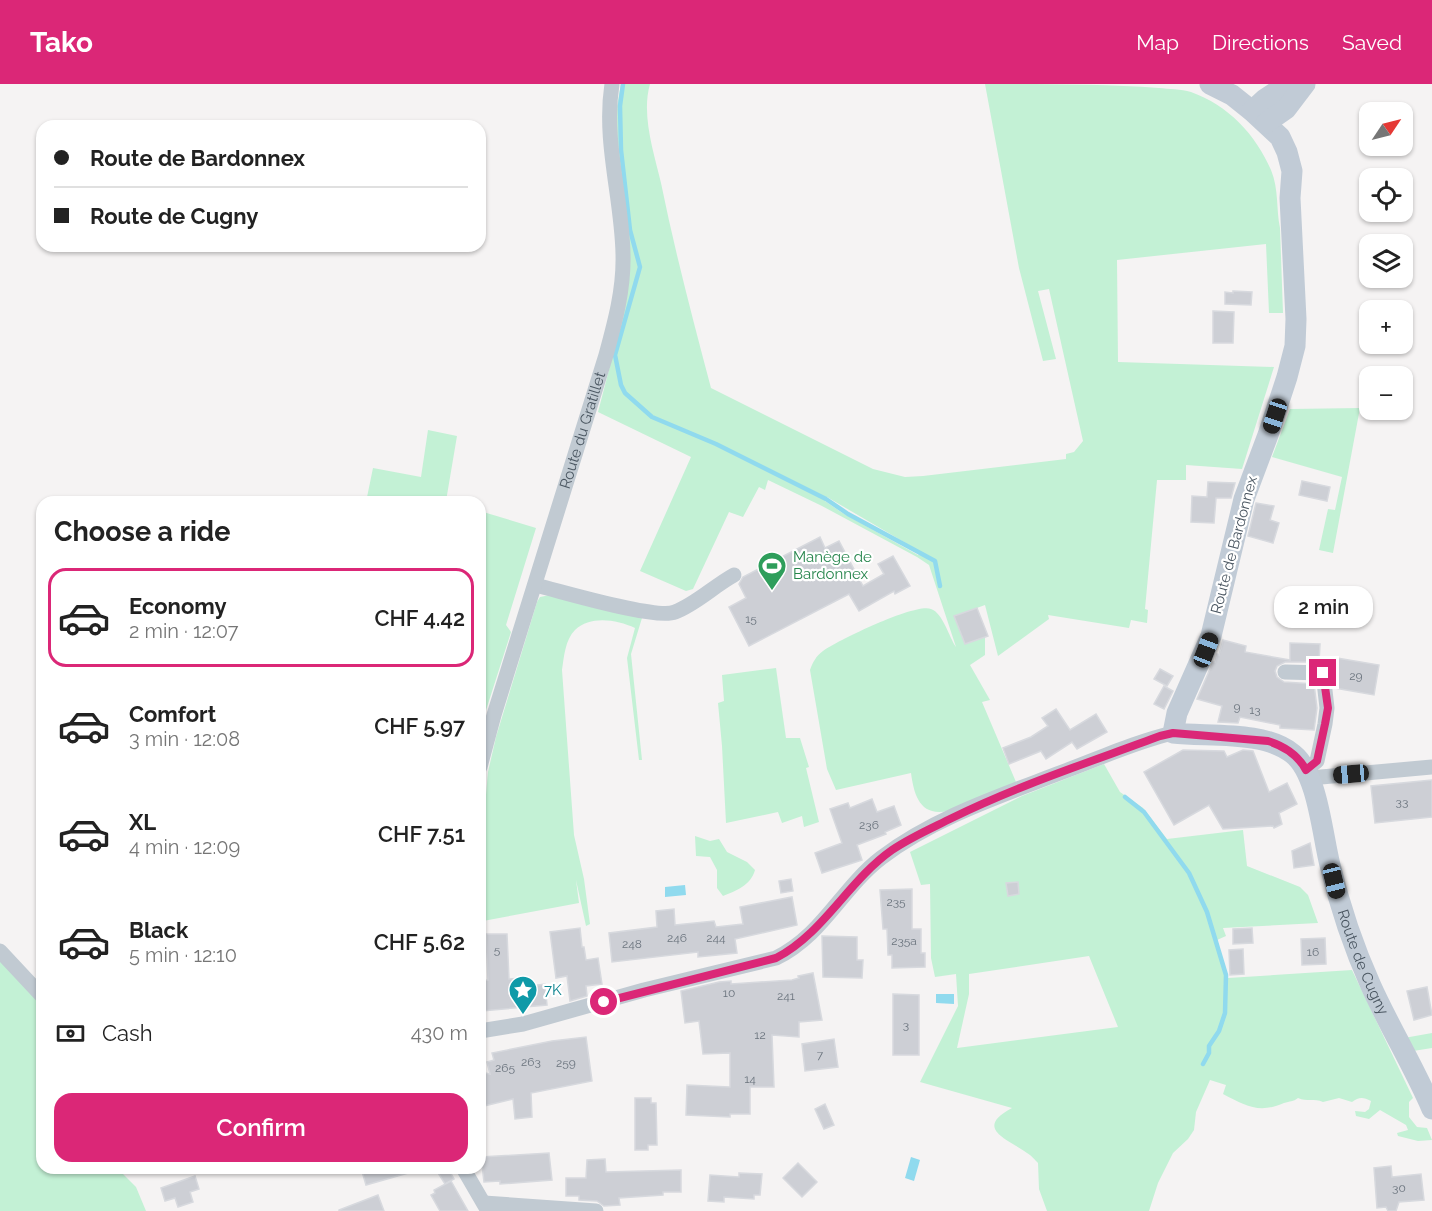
<!DOCTYPE html>
<meta charset="utf-8">
<style>
:root{--surface:#fff;--page:#f6f6f6;--text:#222;--muted:#767676;--line:#e0e0e0;--accent:#db2777}
body{margin:0;font-family:Raleway,sans-serif;background:var(--page);color:var(--text);height:100vh;display:flex;flex-direction:column;font-size:22px;white-space:nowrap}
*{box-sizing:border-box;margin:0}
p{font-size:20px;color:var(--muted)}
.icon{flex:none;width:33px;height:33px;fill:none;stroke:currentColor;stroke-width:2;stroke-linecap:round;stroke-linejoin:round}
.map{position:relative;flex:1;overflow:hidden}
.panel{position:absolute;left:36px;top:412px;width:450px;height:678px;display:flex;flex-direction:column;background:var(--surface);border-radius:18px;box-shadow:0 2px 4px #0004}
.panel>*{flex:none}
.top-card{position:absolute;left:36px;top:36px;width:450px;height:132px;border-radius:18px;box-shadow:0 2px 4px #0004;display:grid;align-content:center;height:132px;padding:0 18px;background:var(--surface)}
.needle{width:39px;rotate:55deg}
.tools{position:absolute;left:1359px;top:18px;display:grid;gap:12px}
.tools a{display:grid;place-items:center;width:54px;height:54px;border-radius:12px;background:var(--surface);box-shadow:0 2px 4px #0004;font-size:30px}
.end{position:absolute;width:27px;height:27px;margin:-14px;border:8px solid #db2777;background:#fff;box-shadow:0 0 0 3px #fff}
.from{border-radius:50%}
.bubble{position:absolute;height:42px;border-radius:18px;background:var(--surface);box-shadow:0 2px 4px #0004;font-size:20px;font-weight:600;line-height:42px;text-align:center}
.car{position:absolute;width:18px;height:36px;margin:-18px -9px;border-radius:8px;box-shadow:0 0 4px 2px #0007;background:linear-gradient(#222 24%,#8ab4d8 0 40%,#222 0 76%,#8ab4d8 0 86%,#222 0)}
.top-card b{display:flex;align-items:center;gap:21px;height:57px;font-size:22px}
.top-card b+b{border-top:2px solid var(--line)}
.top-card i{width:15px;height:15px;background:var(--text)}
ul{padding:0;list-style:none}
li{display:flex;align-items:center;gap:18px;height:99px;margin:0 12px 9px;padding:0 6px;border:3px solid transparent;border-radius:18px}
li div{flex:1}
li b{display:block;font-size:22px}
li em{font-style:normal;font-weight:600}
li.on{border-color:var(--accent)}
li>.icon{width:54px;height:54px;stroke-width:1.5}
h2{padding:0 18px;font-size:27px;line-height:72px}
.pay{display:flex;align-items:center;gap:15px;height:66px;padding:0 18px;font-size:22px}
.pay p{margin-inline-start:auto}
.primary-button{display:flex;gap:12px;margin-top:auto;padding:12px 18px}
.primary-button a{flex:1;height:69px;border-radius:18px;background:var(--accent);color:#fff;font-size:24px;font-weight:600;line-height:69px;text-align:center}
header{display:flex;align-items:center;gap:36px;box-sizing:border-box;height:84px;padding:0 30px;background:var(--accent);color:#fff}
header strong{font-size:28px}
nav{display:flex;gap:33px;margin-inline-start:auto;font-size:21px}
.map>svg:first-child{display:block}
</style>
<header>
<strong>Tako</strong>
<nav><a>Map</a><a>Directions</a><a>Saved</a></nav>
</header>
<div class="map">
<svg width="1432" height="1127" viewBox="0 0 1432 1127">
<rect width="100%" height="100%" fill="#f5f3f3"/>
<!-- green -->
<g fill="#c3f1d5" fill-rule="evenodd">
<path d="M621,0H650C641,31 654,69 661,99C675,168 693,236 711,304L873,385L905,393L923,392L1066,375V370L1074,368L1083,357L1049,205L1038,207L1056,275L1043,277L1019,184L985,0C1043,0 1102,0 1159,4C1169,5 1181,5 1191,8C1228,21 1256,51 1271,86C1279,105 1276,125 1280,144L1283,229H1269L1266,160L1117,176L1118,278L1274,283L1242,385L1186,381V396H1157L1145,525L1148,526L1147,539L1131,536L1129,544L1048,531L1049,535L998,572L985,521L955,532L965,560L985,553V571L970,581L990,616L982,618L1016,698L948,727C920,733 914,711 911,689L836,706L827,685L810,586C813,578 816,572 823,567C839,556 915,519 931,525C943,529 949,553 956,563L929,481L917,473L822,422L768,396L765,406L759,403L743,433L729,428L693,505L686,507L640,487L691,373L598,328L623,232L617,56V22ZM827,413L921,468L918,471L841,428L825,417Z"/>
<polygon points="1360,324 1333,469 1319,466 1328,425 1335,426 1342,393 1272,373 1290,325"/>
<polygon points="428,346 457,352 446,417 451,418 366,418 373,384 421,393"/>
<polygon points="480,427 536,444 506,541 511,548 480,645"/>
<path d="M550,511L642,534L631,570L642,676H639L627,574L635,544C617,536 591,531 575,546C565,556 564,573 562,586L574,751L584,795L590,840L586,842L576,796L579,819L483,837L484,733L488,688L496,653L537,518L540,513Z"/>
<polygon points="776,584 786,654 800,654 809,683 806,684 819,738 804,743 802,732 782,739 778,728 726,739 722,662 718,619 724,617 722,591"/>
<path d="M1104,680L1120,708L1143,724L1167,755L1243,746L1247,782L1300,803L1308,811L1318,839L1223,844L1226,852L1217,856L1228,894L1352,886L1413,1014L1409,1018V1033L1417,1043L1427,1044L1432,1056L1418,1057L1398,1052L1397,1049L1408,1046L1406,1041L1380,1026L1369,1035L1356,1032L1355,1027L1365,1028L1369,1025L1371,1017C1363,1013 1359,1013 1352,1018L1339,1014L1323,1018C1314,1014 1307,1018 1298,1014C1293,1018 1290,1017 1284,1019C1259,1030 1246,1022 1223,1010L1226,1001L1210,996L1196,1028L1194,1046L1188,1055L1173,1069L1158,1099L1149,1127H1047L1039,1105L1038,1079C1035,1076 1031,1071 1027,1069C1010,1056 972,1045 1012,1024L920,998L958,922L956,890L935,893L931,874L930,800L921,801L910,768L1022,712ZM1089,872L1118,943L957,964L969,910V890Z"/>
<path d="M695,752L710,757L719,755L727,768L747,778L755,786C751,801 736,807 723,812L717,804V786L710,773L696,772Z"/>
<polygon points="0,875 42,922 42,1084 118,1085 136,1103 146,1127 0,1127"/>
<polygon points="1432,949 1432,964 1413,967 1404,954"/>
</g>
<!-- water -->
<g fill="#90daee">
<polygon points="685,801 686,811 665,813 665,803"/>
<polygon points="936,910 954,910 954,920 936,919"/>
<polygon points="911,1073 920,1076 914,1097 905,1094"/>
</g>
<g fill="none" stroke-linecap="round" stroke-linejoin="round">
<!-- stream -->
<g stroke="#90daee" stroke-width="4.5">
<polyline points="623,0 620,22 621,66 630,146 640,183 615,271 621,301 625,309 652,333 716,360 826,415 848,430 935,477 940,502"/>
<polyline points="1125,713 1144,728 1189,789 1207,828 1226,891 1225,929 1219,947 1209,962 1209,969 1203,980"/>
</g>
</g>
<!-- building -->
<g fill="#cdcfd5" stroke="#d7d9de" stroke-width="1.5">
<polygon points="1233,207 1252,208 1251,221 1225,220 1225,208 1233,209"/>
<polygon points="1213,227 1234,228 1233,259 1213,259"/>
<polygon points="1302,397 1330,403 1327,417 1299,411"/>
<polygon points="1208,398 1235,399 1231,414 1216,414 1214,439 1191,438 1192,412 1207,413"/>
<polygon points="1256,419 1274,422 1270,436 1279,439 1273,459 1248,452"/>
<polygon points="820,453 825,464 839,457 863,502 884,490 878,480 893,472 910,502 895,510 894,507 859,527 849,510 749,562 729,523 746,514 739,500 743,493"/>
<polygon points="977,524 988,552 965,560 954,532"/>
<polygon points="1223,556 1246,562 1245,568 1290,576 1290,559 1320,560 1319,578 1285,578 1277,582 1275,587 1277,593 1284,598 1314,600 1317,624 1314,646 1280,644 1280,641 1240,633 1238,639 1218,638 1222,622 1197,615 1213,578 1215,578 1217,570 1219,571"/>
<polygon points="1337,574 1379,581 1374,611 1335,604 1334,596"/>
<polygon points="1160,585 1173,592 1167,602 1154,595"/>
<polygon points="1164,602 1173,607 1164,625 1154,620"/>
<polygon points="1056,625 1070,646 1096,630 1107,648 1077,665 1072,658 1046,675 1041,667 1009,680 1003,664 1031,653 1048,642 1042,634"/>
<polygon points="1183,666 1224,667 1227,673 1243,666 1253,667 1269,708 1287,699 1297,720 1279,729 1282,740 1274,744 1273,742 1223,745 1209,721 1174,741 1144,688"/>
<polygon points="1432,696 1432,733 1375,739 1371,702"/>
<polygon points="872,715 877,728 894,722 901,741 885,748 886,750 857,761 862,776 822,789 815,769 842,759 830,725 848,719 850,724"/>
<polygon points="1310,759 1314,781 1294,784 1292,767"/>
<polygon points="791,795 793,807 781,809 779,797"/>
<polygon points="1018,798 1019,810 1008,812 1006,799"/>
<polygon points="912,805 912,845 921,845 921,869 925,869 925,883 892,884 892,871 888,871 887,845 883,845 880,806"/>
<polygon points="792,813 797,841 735,855 737,869 698,873 698,868 612,878 609,849 657,843 656,827 674,825 675,841 714,837 716,843 743,840 740,823"/>
<polygon points="580,844 582,863 584,863 586,876 598,874 602,900 586,902 587,912 570,917 567,892 556,894 550,848"/>
<polygon points="1252,844 1253,859 1233,860 1233,845"/>
<polygon points="486,850 507,850 509,895 522,894 522,903 545,900 547,921 482,927 480,897 488,896"/>
<polygon points="822,852 857,853 857,876 863,876 862,894 823,893"/>
<polygon points="1325,854 1326,880 1302,881 1301,855"/>
<polygon points="1243,865 1244,890 1230,891 1229,866"/>
<polygon points="813,889 822,936 799,938 799,953 772,951 774,1003 750,1003 750,1030 730,1030 730,1033 686,1031 687,1001 730,1003 730,969 703,970 699,937 685,939 681,907 719,898 731,897 731,900 792,896 799,894 798,892"/>
<polygon points="1427,903 1432,931 1414,936 1407,907"/>
<polygon points="893,910 919,911 919,971 893,971"/>
<polygon points="586,953 592,997 531,1009 532,1033 515,1035 513,1015 480,1023 480,988 490,990 487,978 494,976 492,969 552,957"/>
<polygon points="834,955 838,983 805,987 802,960"/>
<polygon points="635,1014 651,1014 651,1019 656,1019 657,1061 648,1061 648,1066 635,1066"/>
<polygon points="825,1020 834,1041 824,1045 815,1025"/>
<polygon points="549,1069 552,1096 500,1100 500,1097 484,1098 481,1073"/>
<polygon points="605,1075 606,1088 681,1086 681,1108 663,1108 663,1111 619,1114 620,1121 604,1122 597,1117 579,1116 579,1112 566,1112 566,1094 586,1094 587,1076"/>
<polygon points="798,1079 817,1098 802,1113 783,1094"/>
<polygon points="1391,1082 1392,1093 1421,1090 1424,1116 1399,1118 1396,1127 1388,1127 1386,1123 1377,1124 1374,1084"/>
<polygon points="361,1084 412,1084 412,1088 366,1101"/>
<polygon points="435,1084 448,1084 454,1095 445,1100"/>
<polygon points="739,1089 762,1090 760,1111 754,1111 754,1115 724,1113 724,1118 708,1117 710,1091 739,1093"/>
<polygon points="195,1092 199,1105 190,1108 193,1118 178,1123 175,1114 165,1117 161,1104"/>
<polygon points="451,1097 468,1127 440,1127 431,1111 435,1109 434,1106"/>
<polygon points="378,1111 384,1127 339,1127 339,1126"/>
</g>
<g fill="none" stroke-linecap="round" stroke-linejoin="round">
<!-- street -->
<g stroke="#c1cad2" stroke-width="15">
<path d="M535,501C561,507 655,536 675,528C696,520 714,502 734,491"/>
<polyline points="1285,588 1323,589 1327,624 1325,640 1317,677 1306,686"/>
<path id="s1" d="M480,683L494,631L606,271C615,238 624,205 623,170C622,114 603,57 612,0"/>
<polyline points="1310,694 1432,683"/>
<polyline points="0,867 42,912"/>
<path d="M480,947L523,940L644,906L776,874C823,851 841,805 881,774C932,735 997,713 1057,690C1096,676 1134,658 1173,649"/>
<polyline points="463,1084 488,1127"/>
<polyline points="484,1119 596,1127"/>
</g>
<!-- secondary -->
<g stroke="#c1cbd6" stroke-width="21">
<path id="s2" d="M1210,0L1232,11L1252,27L1280,53L1287,68L1292,87L1290,114L1296,235L1295,262L1287,293L1268,351L1244,415L1211,552L1177,629L1173,649C1209,653 1264,646 1293,670C1318,690 1322,750 1330,781C1340,823 1353,862 1371,902C1390,944 1414,983 1432,1025"/>
<polyline points="1252,27 1265,15 1288,0"/>
<polyline points="1266,39 1286,25 1305,0"/>
</g>
</g>
<g fill="none" stroke-linecap="round" stroke-linejoin="round">
<!-- route -->
<path stroke="#db2777" stroke-width="8" d="M604,918L776,874C824,849 848,797 892,766C911,753 932,744 952,734C1019,701 1090,678 1160,652L1173,649L1268,657C1284,662 1298,671 1306,686L1317,677L1325,640L1328,624L1323,589"/>
</g>
<!-- icons -->
<defs>
<g id="stadium-pin" transform="scale(1.5)"><path d="M0 17L-7.5 6A9.5 9.5 0 1 1 7.5 6Z" fill="#2e9e5b" stroke="#fff"/><path d="M0-5a6.5 5 0 1 0 0 10a6.5 5 0 1 0 0-10ZM-3.5-1.8h7v3.6h-7Z" fill="#fff"/></g>
<g id="sight-pin" transform="scale(1.5)"><path d="M0 17L-7.5 6A9.5 9.5 0 1 1 7.5 6Z" fill="#0f9aa8" stroke="#fff"/><path d="M0-6L1.8-2.2L6-1.7L2.9 1.2L3.7 5.4L0 3.3L-3.7 5.4L-2.9 1.2L-6-1.7L-1.8-2.2Z" fill="#fff"/></g>
</defs>
<g fill-rule="evenodd">
<use href="#stadium-pin" x="772" y="482"/>
<use href="#sight-pin" x="523" y="906"/>
</g>
<g text-anchor="middle" stroke-width="4.5" stroke-linejoin="round" paint-order="stroke">
<!-- number labels -->
<g font-size="12" fill="#6b747e">
<text x="751" y="539">15</text>
<text x="1356" y="596">29</text>
<text x="1237" y="627">9</text>
<text x="1255" y="630">13</text>
<text x="1402" y="722">33</text>
<text x="869" y="745">236</text>
<text x="896" y="822">235</text>
<text x="677" y="858">246</text>
<text x="716" y="858">244</text>
<text x="904" y="861">235a</text>
<text x="632" y="864">248</text>
<text x="497" y="870">5</text>
<text x="1313" y="872">16</text>
<text x="729" y="913">10</text>
<text x="786" y="916">241</text>
<text x="906" y="945">3</text>
<text x="760" y="955">12</text>
<text x="820" y="975">7</text>
<text x="531" y="982">263</text>
<text x="566" y="983">259</text>
<text x="505" y="988">265</text>
<text x="750" y="999">14</text>
<text x="1399" y="1108">30</text>
</g>
<!-- street labels -->
<g font-size="15" fill="#4a5661" stroke="#fff">
<text dy="5" stroke="none"><textPath href="#s1" startOffset="352">Route du Gratillet</textPath></text>
<text transform="translate(1234 461) rotate(-75)" y="5">Route de Bardonnex</text>
<text dy="5" stroke="none"><textPath href="#s2" startOffset="1052">Route de Cugny</textPath></text>
</g>
<!-- leisure labels -->
<g font-size="15" fill="#27864d" stroke="#fff" text-anchor="start">
<text x="793" y="478">Manège de<tspan x="793" dy="17">Bardonnex</tspan></text>
</g>
<!-- culture labels -->
<g font-size="15" fill="#0d838f" stroke="#fff" text-anchor="start">
<text x="544" y="911">7K</text>
</g>
</g>
</svg>
<div class="tools">
<a><svg class="needle" viewBox="-14 -14 28 28"><path d="M0-13l5 13h-10z" fill="#e53935"/><path d="M0 13l5-13h-10z" fill="#767676"/></svg></a>
<a><svg class="icon" aria-label="locate" viewBox="0 0 24 24"><circle cx="12" cy="12" r="6"/><path d="M12 2v4M12 18v4M2 12h4M18 12h4"/></svg></a>
<a><svg class="icon" aria-label="layers" viewBox="0 0 24 24"><path d="M12 4l9 5-9 5-9-5zM3 14l9 5 9-5"/></svg></a>
<a>+</a>
<a>−</a>
</div>
<i class="end from" style="left:604px;top:918px"></i>
<i class="end" style="left:1323px;top:589px"></i>
<div class="bubble" style="left:1274px;top:502px;width:99px">2 min</div>
<i class="car" style="left:1275px;top:332px;rotate:198deg"></i>
<i class="car" style="left:1206px;top:566px;rotate:21deg"></i>
<i class="car" style="left:1351px;top:690px;rotate:265deg"></i>
<i class="car" style="left:1334px;top:797px;rotate:166deg"></i>
<div class="top-card">
<b><i class="from"></i>Route de Bardonnex</b>
<b><i></i>Route de Cugny</b>
</div>
<section class="panel">
<h2>Choose a ride</h2>
<ul>
<li class="on"><svg class="icon" aria-label="car" viewBox="0 0 24 24"><path d="M5 17H2v-5l4-1 3-4h7l3 4 3 1v5h-3M9 17h6M6 11h13"/><circle cx="7" cy="17" r="2"/><circle cx="17" cy="17" r="2"/></svg><div><b>Economy</b><p>2 min · 12:07</p></div><em>CHF 4.42</em></li>
<li><svg class="icon" aria-label="car" viewBox="0 0 24 24"><path d="M5 17H2v-5l4-1 3-4h7l3 4 3 1v5h-3M9 17h6M6 11h13"/><circle cx="7" cy="17" r="2"/><circle cx="17" cy="17" r="2"/></svg><div><b>Comfort</b><p>3 min · 12:08</p></div><em>CHF 5.97</em></li>
<li><svg class="icon" aria-label="car" viewBox="0 0 24 24"><path d="M5 17H2v-5l4-1 3-4h7l3 4 3 1v5h-3M9 17h6M6 11h13"/><circle cx="7" cy="17" r="2"/><circle cx="17" cy="17" r="2"/></svg><div><b>XL</b><p>4 min · 12:09</p></div><em>CHF 7.51</em></li>
<li><svg class="icon" aria-label="car" viewBox="0 0 24 24"><path d="M5 17H2v-5l4-1 3-4h7l3 4 3 1v5h-3M9 17h6M6 11h13"/><circle cx="7" cy="17" r="2"/><circle cx="17" cy="17" r="2"/></svg><div><b>Black</b><p>5 min · 12:10</p></div><em>CHF 5.62</em></li>
</ul>
<div class="pay"><svg class="icon" aria-label="cash" viewBox="0 0 24 24"><path d="M3 7h18v10H3z"/><circle cx="12" cy="12" r="2"/></svg>Cash<p>430 m</p></div>
<div class="primary-button"><a>Confirm</a></div>
</section>
</div>
